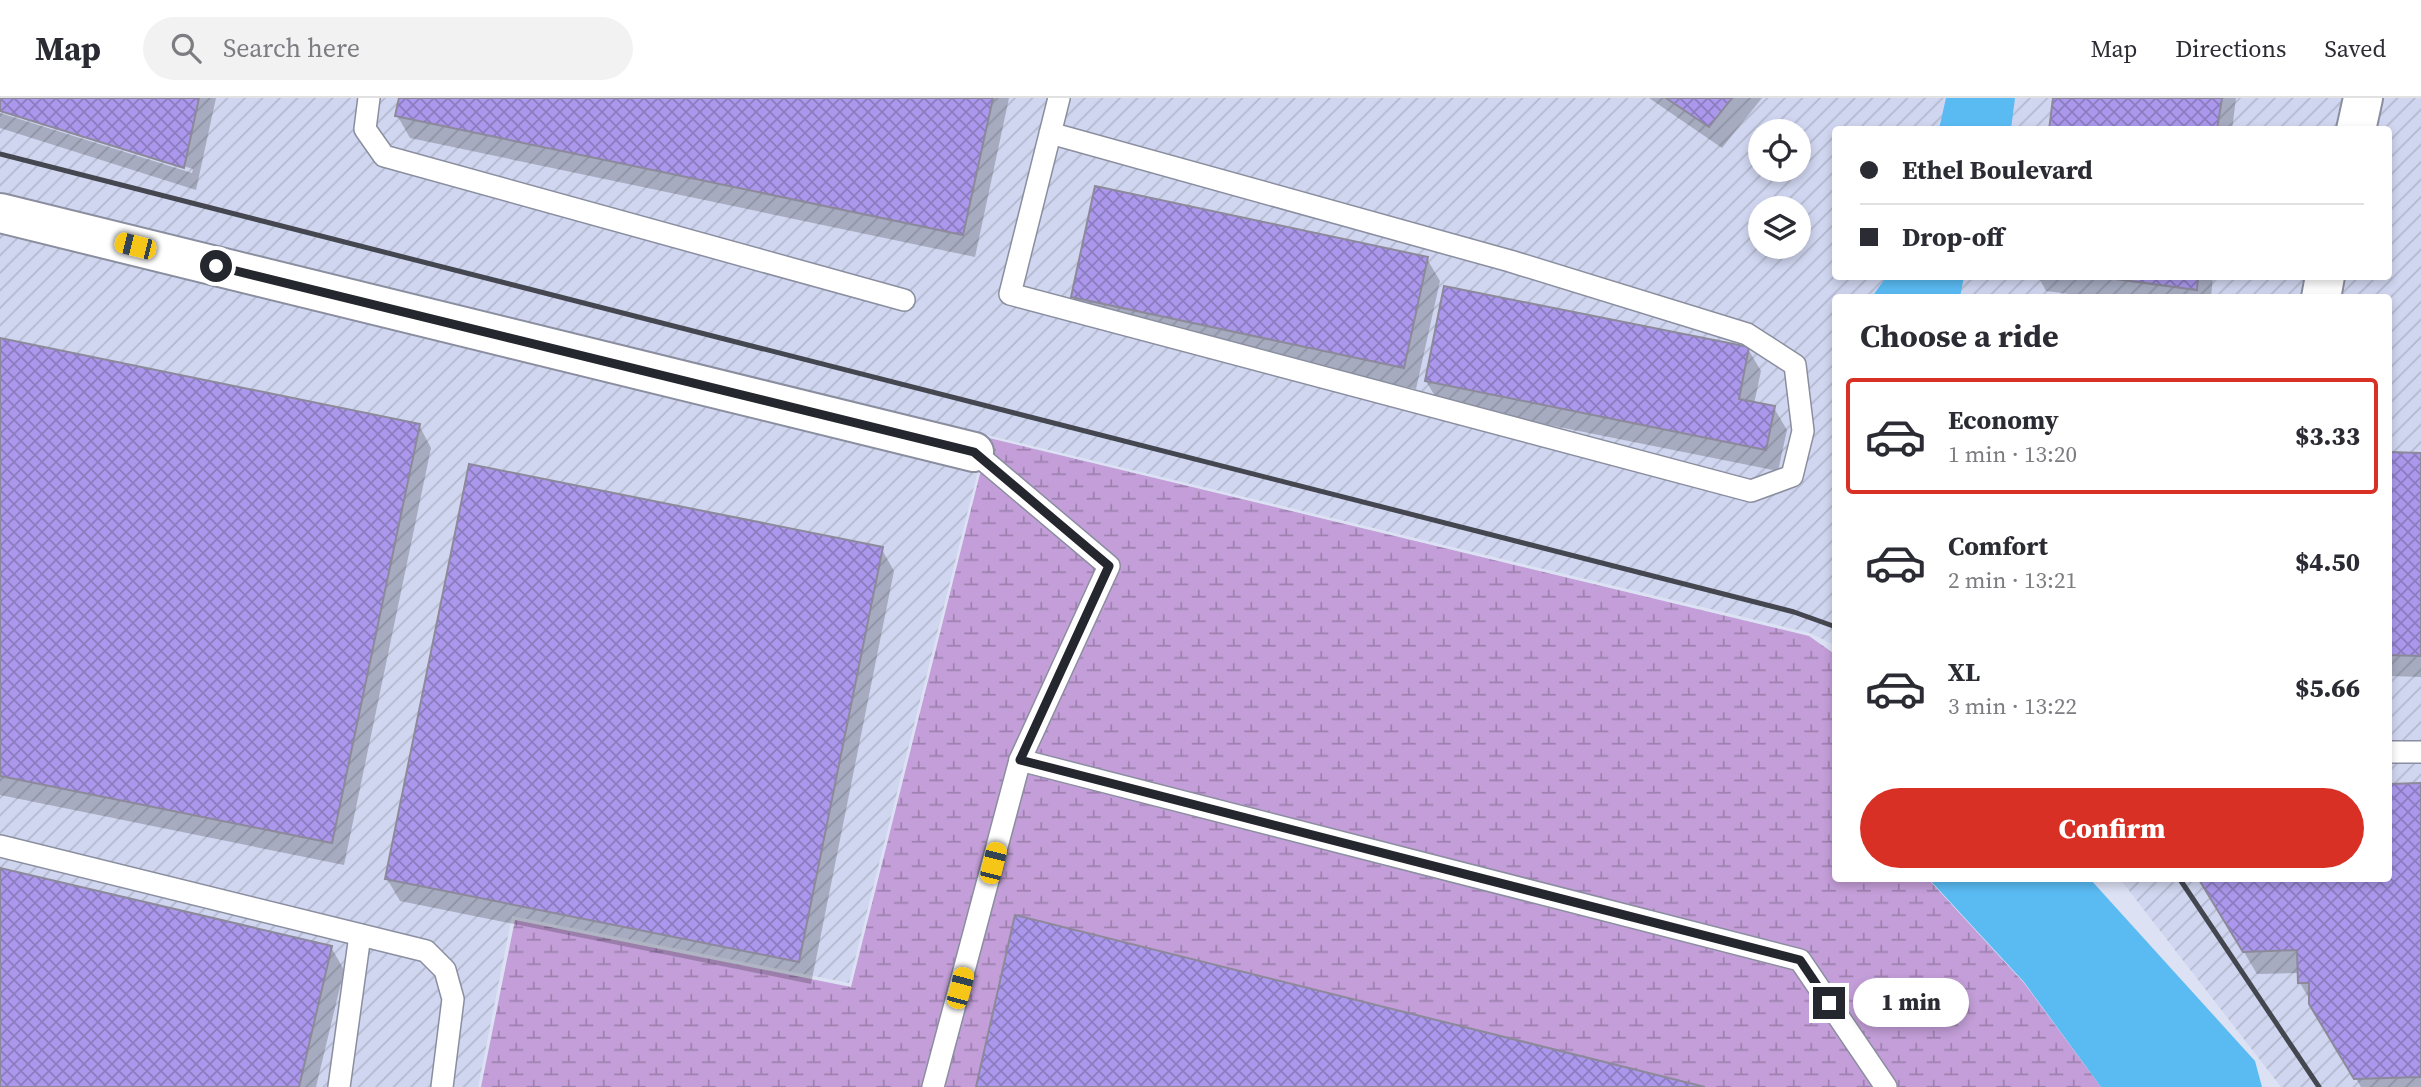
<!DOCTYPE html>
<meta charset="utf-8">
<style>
:root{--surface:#fff;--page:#f2f2f3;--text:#2b2b33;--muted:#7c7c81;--line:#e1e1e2;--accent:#d93025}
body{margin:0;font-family:"Source Serif 4",serif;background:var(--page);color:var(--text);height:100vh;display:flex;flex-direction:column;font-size:26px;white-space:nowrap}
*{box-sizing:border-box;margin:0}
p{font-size:23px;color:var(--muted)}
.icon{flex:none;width:38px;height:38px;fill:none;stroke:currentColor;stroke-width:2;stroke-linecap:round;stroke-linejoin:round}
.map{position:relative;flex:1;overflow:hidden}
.details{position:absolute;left:1832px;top:196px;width:560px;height:588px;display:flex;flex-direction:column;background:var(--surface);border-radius:7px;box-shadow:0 4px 10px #0003}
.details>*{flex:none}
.banner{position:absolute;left:1832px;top:28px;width:560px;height:154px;border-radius:7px;box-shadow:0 4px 10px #0003;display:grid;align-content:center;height:154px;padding:0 28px;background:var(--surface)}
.fabs{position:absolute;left:1748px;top:21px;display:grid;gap:14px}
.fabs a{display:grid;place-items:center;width:63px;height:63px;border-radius:50%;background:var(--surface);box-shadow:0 4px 10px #0003;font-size:35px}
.end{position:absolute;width:32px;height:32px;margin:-16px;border:9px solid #25272e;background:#fff;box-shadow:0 0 0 4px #fff}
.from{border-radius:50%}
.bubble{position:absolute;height:49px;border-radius:24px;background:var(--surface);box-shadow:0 4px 10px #0003;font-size:23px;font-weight:800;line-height:49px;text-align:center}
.car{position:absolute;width:21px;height:42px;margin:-21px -10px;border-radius:9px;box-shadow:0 0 5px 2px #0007;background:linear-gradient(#f5c518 24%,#345 0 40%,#f5c518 0 76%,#345 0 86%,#f5c518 0)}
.banner b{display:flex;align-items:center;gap:24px;height:66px;font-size:26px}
.banner b+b{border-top:2px solid var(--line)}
.banner i{width:18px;height:18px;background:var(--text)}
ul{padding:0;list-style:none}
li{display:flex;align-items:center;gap:21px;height:116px;margin:0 14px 10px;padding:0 14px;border:4px solid transparent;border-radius:7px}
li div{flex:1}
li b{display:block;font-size:26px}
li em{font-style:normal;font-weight:800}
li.active{border-color:var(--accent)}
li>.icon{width:63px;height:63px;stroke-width:1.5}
h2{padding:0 28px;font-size:32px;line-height:84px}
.cta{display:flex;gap:14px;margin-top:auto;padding:14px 28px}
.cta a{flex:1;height:80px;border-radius:42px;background:var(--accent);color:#fff;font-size:28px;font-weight:800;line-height:80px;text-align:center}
header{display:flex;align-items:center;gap:42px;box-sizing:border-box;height:98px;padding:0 35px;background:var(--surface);border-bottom:2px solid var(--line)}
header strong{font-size:33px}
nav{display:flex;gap:38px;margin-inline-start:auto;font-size:24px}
.search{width:490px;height:63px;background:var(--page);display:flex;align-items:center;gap:18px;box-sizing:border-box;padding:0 24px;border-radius:38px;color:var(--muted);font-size:26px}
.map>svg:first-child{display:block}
</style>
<header>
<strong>Map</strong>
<div class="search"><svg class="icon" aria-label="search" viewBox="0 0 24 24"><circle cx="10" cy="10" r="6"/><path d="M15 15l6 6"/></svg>Search here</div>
<nav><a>Map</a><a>Directions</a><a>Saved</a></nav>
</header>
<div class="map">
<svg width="2421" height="989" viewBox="0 0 2421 989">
<defs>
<pattern id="industrial-furrows" width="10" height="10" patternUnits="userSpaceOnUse" patternTransform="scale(1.75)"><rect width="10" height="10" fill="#d0d6f0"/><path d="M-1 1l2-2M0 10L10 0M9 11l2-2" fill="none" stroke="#b2b8ce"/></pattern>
<pattern id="wetland-marsh" width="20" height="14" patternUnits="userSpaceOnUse" patternTransform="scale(1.75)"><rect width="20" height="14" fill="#c39ed8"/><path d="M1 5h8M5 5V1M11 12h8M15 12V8" fill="none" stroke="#9e81b0"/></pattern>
<pattern id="building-cross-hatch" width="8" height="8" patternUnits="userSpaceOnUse" patternTransform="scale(1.75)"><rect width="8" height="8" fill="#ab98ec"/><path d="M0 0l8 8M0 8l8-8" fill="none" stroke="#8b7cc0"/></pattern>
</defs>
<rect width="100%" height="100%" fill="#dce1f4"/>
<!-- industrial -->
<path fill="url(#industrial-furrows)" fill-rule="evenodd" d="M0,0H2421V989H2281L2120,781L2389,780V200H1836V548L1810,535L987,337L849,885L512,818L478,989H0ZM1836,32H2389V178H1836ZM1760,33H1799V72H1760ZM1760,110H1799V149H1760Z"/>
<!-- wetland -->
<polygon fill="url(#wetland-marsh)" points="989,340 1809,538 1836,557 1836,780 1928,781 2024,885 2101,989 481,989 515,822 851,889"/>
<!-- water -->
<g fill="#5abbf3">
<polygon points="1946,0 2015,0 2011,31 1939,31"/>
<polygon points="1886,179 1886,178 1964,179 1960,199 1872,199"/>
<polygon points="1929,781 2090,781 2255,963 2262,989 2101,989 2024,884"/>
</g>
<!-- shadow -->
<g fill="#0003">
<polygon points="0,0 216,0 196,92 0,30 0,15 192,75 193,71 0,11"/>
<polygon points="401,0 1009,0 975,159 410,40 397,17"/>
<polygon points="1649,0 1762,0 1722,50"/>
<polygon points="2055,0 2236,0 2232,32 2051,32"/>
<polygon points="1427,161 1440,183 1416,291 1085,221 1072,198"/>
<polygon points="2038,178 2213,178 2211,200 2100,200 2046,193"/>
<polygon points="0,241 419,327 431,350 344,767 0,697"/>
<polygon points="1748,251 1761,273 1754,306 1774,310 1787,332 1778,373 1439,305 1426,283"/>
<polygon points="2389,356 2421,357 2421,579 2389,578"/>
<polygon points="881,450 894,473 811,886 400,803 387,781"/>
<polygon points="2421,686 2421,989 2361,989 2300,885 2299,875 2257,876 2200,780 2389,780 2389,688"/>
<polygon points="0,772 331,849 344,872 316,989 0,989"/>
</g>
<!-- building -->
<g fill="url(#building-cross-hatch)" stroke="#8c899b" stroke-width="2">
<polygon points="0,0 199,0 184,70 0,13"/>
<polygon points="399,0 993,0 963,137 395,18"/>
<polygon points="1666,0 1732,0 1709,29"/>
<polygon points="2053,0 2222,0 2217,32 2049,32"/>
<polygon points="1095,88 1428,159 1404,270 1071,199"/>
<polygon points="2093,178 2198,178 2197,192"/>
<polygon points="1444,188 1749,249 1739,301 1775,308 1766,352 1425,283"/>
<polygon points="0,240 420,326 332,745 0,678"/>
<polygon points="2389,354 2421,355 2421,558 2389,557"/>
<polygon points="469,366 883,449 799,864 385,781"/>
<polygon points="2421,685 2421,979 2354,981 2309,906 2309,885 2298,885 2297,852 2243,854 2198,780 2389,780 2389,686"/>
<polygon points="0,770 332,848 299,989 0,989"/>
<polygon points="1015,817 1705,989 976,989"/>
</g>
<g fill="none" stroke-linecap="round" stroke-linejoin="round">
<!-- service casing -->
<g stroke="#8a8e9f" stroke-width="24">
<g id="service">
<polyline points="369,0 365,31 384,58 904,202"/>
<polyline points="1050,35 1510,163 1747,236 1795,267 1803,333 1792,378 1751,393 1010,196 1059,0"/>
<polyline points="974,354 1109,468 1020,662 1800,862 1886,989"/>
<polyline points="2389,654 2421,654"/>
<polyline points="0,748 426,853 445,872 453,901 442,989"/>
<polyline points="339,989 360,837"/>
<polyline points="933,989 1020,662"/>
</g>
</g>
<!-- minor casing -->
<g stroke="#8a8e9f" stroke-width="42">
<g id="minor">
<polyline points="2356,32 2363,0"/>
<polyline points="0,115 974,354"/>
<polyline points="2321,200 2325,178"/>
</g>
</g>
<!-- service -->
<use href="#service" stroke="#fff" stroke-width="21"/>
<!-- minor -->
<use href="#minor" stroke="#fff" stroke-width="38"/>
<!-- rail -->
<g stroke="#444750" stroke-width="5">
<polyline points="0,56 1794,514 1836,529"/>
<polyline points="2179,780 2319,989"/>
</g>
</g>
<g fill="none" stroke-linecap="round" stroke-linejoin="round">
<!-- route -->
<polyline stroke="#25272e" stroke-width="9" points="216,168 974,354 1109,468 1020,662 1800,862 1829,905"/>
</g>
</svg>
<div class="fabs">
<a><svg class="icon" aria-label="locate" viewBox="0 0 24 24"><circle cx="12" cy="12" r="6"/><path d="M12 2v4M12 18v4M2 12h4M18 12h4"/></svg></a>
<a><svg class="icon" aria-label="layers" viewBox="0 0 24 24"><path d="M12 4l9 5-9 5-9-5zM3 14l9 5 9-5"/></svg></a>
</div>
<i class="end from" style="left:216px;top:168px"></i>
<i class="end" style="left:1829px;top:905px"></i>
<div class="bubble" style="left:1853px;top:880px;width:116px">1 min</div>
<i class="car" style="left:135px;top:148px;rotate:284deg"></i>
<i class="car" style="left:993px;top:765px;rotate:14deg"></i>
<i class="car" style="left:960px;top:890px;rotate:15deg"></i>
<div class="banner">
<b><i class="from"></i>Ethel Boulevard</b>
<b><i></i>Drop-off</b>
</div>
<section class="details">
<h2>Choose a ride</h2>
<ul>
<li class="active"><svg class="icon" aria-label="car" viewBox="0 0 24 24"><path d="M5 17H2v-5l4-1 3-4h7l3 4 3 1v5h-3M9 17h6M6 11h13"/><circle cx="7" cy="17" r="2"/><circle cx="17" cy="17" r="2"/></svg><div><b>Economy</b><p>1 min · 13:20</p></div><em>$3.33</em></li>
<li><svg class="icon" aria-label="car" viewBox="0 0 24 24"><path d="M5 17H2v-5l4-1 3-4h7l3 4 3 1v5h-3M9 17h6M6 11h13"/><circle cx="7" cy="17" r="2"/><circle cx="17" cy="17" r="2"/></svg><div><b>Comfort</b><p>2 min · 13:21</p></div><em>$4.50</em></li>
<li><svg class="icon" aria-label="car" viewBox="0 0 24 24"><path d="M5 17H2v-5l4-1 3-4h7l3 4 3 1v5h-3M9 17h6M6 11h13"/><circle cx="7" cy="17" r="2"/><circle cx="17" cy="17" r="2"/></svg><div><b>XL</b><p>3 min · 13:22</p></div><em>$5.66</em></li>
</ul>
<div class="cta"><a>Confirm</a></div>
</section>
</div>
